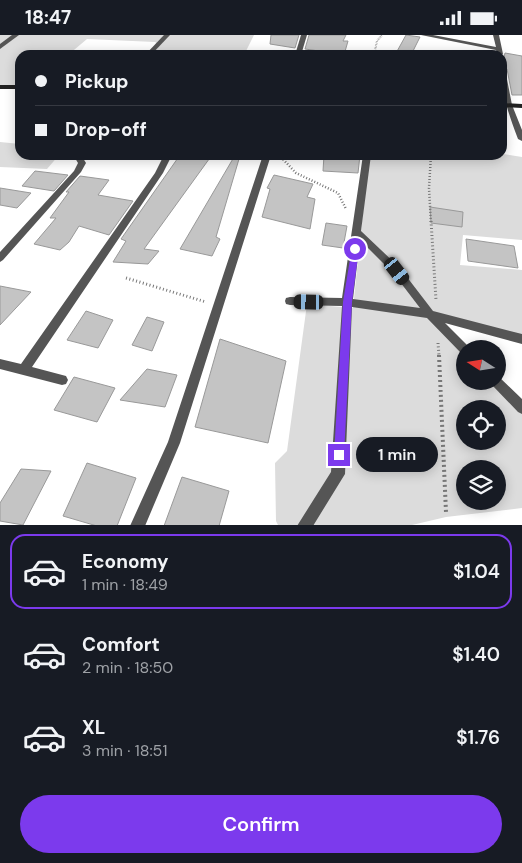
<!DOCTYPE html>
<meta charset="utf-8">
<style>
:root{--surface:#171b24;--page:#20242c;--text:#f1f3f6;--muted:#9ea1a6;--line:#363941;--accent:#7c3aed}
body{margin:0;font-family:"DM Sans",sans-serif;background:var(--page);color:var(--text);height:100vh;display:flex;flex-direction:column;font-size:19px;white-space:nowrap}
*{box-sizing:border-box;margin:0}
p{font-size:16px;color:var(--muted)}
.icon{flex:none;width:28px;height:28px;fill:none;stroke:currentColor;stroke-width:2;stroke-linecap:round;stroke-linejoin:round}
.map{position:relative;height:490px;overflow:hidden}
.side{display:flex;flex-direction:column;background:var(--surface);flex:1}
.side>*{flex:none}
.guide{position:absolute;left:15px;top:15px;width:492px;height:110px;border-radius:15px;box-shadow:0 2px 12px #0003;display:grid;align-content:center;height:110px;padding:0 20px;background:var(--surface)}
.needle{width:32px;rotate:282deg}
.tools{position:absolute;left:456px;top:305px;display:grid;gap:10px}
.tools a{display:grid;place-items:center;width:50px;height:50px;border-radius:50%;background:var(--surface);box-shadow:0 2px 12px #0003;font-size:25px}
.end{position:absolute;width:22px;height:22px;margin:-11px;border:6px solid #7c3aed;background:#fff;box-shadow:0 0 0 2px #fff}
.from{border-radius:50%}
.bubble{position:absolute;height:35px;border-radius:18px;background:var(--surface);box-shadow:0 2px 12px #0003;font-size:16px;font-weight:600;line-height:35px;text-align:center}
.car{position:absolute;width:15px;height:30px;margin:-15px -8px;border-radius:6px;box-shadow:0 0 4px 1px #0007;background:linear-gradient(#222 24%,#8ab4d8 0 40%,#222 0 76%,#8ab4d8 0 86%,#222 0)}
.guide b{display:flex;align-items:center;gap:18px;height:48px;font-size:19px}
.guide b+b{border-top:1px solid var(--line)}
.guide i{width:12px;height:12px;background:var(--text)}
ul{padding:9px 0 0;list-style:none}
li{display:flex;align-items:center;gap:15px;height:75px;margin:0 10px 8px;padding:0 10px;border:2px solid transparent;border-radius:15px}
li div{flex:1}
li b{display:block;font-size:19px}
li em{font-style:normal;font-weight:600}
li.active{border-color:var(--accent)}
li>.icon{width:45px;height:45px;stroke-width:1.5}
.button{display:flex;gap:10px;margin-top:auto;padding:10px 20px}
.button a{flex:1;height:58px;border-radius:30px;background:var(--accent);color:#fff;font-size:20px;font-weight:600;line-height:58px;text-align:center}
.status{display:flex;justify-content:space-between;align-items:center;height:35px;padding:0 25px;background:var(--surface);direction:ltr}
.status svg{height:14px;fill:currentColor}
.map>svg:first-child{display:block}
</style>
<div class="status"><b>18:47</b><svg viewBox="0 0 49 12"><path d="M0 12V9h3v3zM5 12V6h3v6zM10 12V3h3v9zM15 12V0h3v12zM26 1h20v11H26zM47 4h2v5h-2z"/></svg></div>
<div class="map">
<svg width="522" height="491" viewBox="0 0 522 491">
<rect width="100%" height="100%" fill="#fff"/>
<!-- green -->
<g fill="#dcdcdc" fill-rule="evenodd">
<polygon points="0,0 254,0 244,20 151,20 160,10 155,7 87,4 68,20 20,20 20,52 0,52"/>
<polygon points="0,107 20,109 20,120 59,120 47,134 0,132"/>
<path d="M503,119L522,122V205L463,200L460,230L522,235V303L438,284L465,315V346H493L522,378V473L446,482L412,490H278L276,486L275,428L287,416L307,269L353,273L369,120ZM465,374H498V406H465ZM465,434H498V466H465Z"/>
</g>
<!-- building -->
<g fill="#c4c4c4" stroke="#999">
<polygon points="271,0 299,0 295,13 270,9"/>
<polygon points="309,0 346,0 343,6 348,6 344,20 318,20 319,16 305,14"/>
<polygon points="406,0 420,2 411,20 395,20"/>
<polygon points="505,18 522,21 522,60 512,60 507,34 502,30"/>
<polygon points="180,120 212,120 144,214 159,216 148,229 113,227 126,206 121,204"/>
<polygon points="324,120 360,120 358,138 323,136"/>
<polygon points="234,122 239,124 216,202 220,204 212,221 180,214"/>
<polygon points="35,136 68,140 54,156 22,151"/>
<polygon points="274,140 313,149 307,162 315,164 310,194 262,182 270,154 267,153"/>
<polygon points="80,141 109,145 98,160 133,166 109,200 79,191 69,207 60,215 34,209 56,183 50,183 69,157 66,157"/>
<polygon points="0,153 31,158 17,173 0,170"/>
<polygon points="430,172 463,177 462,192 431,188"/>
<polygon points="326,188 347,191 343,213 322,210"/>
<polygon points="466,204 514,211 518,233 468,226"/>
<polygon points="0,251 31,257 0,290"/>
<polygon points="86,276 113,285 98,313 67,305"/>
<polygon points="147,282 164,287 152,316 132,310"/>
<polygon points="220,304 286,326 268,408 195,392"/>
<polygon points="147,334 177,340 165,372 120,365"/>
<polygon points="74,342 115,353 97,387 54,375"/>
<polygon points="87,428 136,443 117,491 97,491 63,481"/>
<polygon points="21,434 51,436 23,490 0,486 0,468"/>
<polygon points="182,442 229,456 219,491 164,491"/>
</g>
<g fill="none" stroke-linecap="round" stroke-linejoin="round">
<!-- path-far3 -->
<polyline stroke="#777" stroke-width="2" stroke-dasharray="0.5 1" stroke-linecap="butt" points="374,20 377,6 382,0"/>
<!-- path-far2 -->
<g stroke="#777" stroke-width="2.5" stroke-dasharray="1 2" stroke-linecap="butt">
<polyline points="279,120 296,138 338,158 346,174"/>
<polyline points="431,120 429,153 431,188"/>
</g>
<!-- path-far1 -->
<g stroke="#777" stroke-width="3" stroke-dasharray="1 2.5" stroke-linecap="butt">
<polyline points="431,186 436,265"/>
<polyline points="126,243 206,267"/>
<polyline points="438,308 439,321"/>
</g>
<!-- path -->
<polyline stroke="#777" stroke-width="4" stroke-dasharray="2 3" stroke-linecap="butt" points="439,320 446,477"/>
<!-- lane -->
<polygon fill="#555" fill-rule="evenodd" points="64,120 81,120 86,128 81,137 3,225 0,227 0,217 74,136 78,128 75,123 65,122"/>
<!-- street -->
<g fill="#555" fill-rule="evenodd">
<polygon points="12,0 19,0 0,14 0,9"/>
<polygon points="164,0 170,0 151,20 145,20"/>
<polygon points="301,0 307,0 301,20 295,20"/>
<polygon points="421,0 433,0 496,12 493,0 499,0 503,19 498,20 496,15"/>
<path d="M502,32L505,34L512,70L522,95V106L518,104C508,77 502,62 502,32Z"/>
<polygon points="164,120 172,120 163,138 32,332 66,341 68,345 66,349 62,350 0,334 0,324 21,329 155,138"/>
<polygon points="263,120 271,120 180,408 145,491 130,491 168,407"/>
<path d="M363,120H371L361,196L400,233L433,276L522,299V309L445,288L469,312L470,314H465V320L461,318L427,283L352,272L345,439L313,491H297L331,437L342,271L290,270L286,269L285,266L286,263L290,262L342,263ZM360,205L394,239L420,273L353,264Z"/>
<polygon points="498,341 522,364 522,379 518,377 492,350 490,346 498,346"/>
</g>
<!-- secondary -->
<g fill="#222" fill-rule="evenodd">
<rect x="0" y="50" width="20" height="4"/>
<polygon points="502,68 522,69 522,73 502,72"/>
</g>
</g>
<!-- route -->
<polygon fill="#7c3aed" points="352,212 359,214 352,267 344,420 339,426 334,420 343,267"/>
</svg>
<div class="tools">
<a><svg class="needle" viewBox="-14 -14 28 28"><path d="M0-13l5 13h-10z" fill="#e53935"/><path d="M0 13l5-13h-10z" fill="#9ea1a6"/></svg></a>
<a><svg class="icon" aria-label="locate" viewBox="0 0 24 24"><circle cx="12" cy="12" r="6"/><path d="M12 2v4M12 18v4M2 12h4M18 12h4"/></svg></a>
<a><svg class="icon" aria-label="layers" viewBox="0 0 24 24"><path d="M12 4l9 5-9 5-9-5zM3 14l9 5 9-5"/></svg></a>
</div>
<i class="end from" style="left:355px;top:214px"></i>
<i class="end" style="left:339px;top:420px"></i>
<div class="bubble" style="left:356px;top:402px;width:82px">1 min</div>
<i class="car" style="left:397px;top:236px;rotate:142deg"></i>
<i class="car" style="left:309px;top:267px;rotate:271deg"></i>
<div class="guide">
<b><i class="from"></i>Pickup</b>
<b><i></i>Drop-off</b>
</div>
</div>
<section class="side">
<ul>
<li class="active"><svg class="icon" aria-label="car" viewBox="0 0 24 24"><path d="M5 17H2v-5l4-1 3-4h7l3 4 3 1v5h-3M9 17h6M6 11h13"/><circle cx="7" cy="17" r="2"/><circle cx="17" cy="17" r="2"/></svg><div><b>Economy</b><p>1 min · 18:49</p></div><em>$1.04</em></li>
<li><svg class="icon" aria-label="car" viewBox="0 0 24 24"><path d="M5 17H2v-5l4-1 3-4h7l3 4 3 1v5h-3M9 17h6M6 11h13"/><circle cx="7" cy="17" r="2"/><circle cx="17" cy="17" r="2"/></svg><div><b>Comfort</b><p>2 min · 18:50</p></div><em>$1.40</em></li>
<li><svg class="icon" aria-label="car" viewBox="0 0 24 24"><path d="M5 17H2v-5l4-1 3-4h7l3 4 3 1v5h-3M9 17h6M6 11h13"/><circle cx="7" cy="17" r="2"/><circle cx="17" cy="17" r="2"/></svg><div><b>XL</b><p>3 min · 18:51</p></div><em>$1.76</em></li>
</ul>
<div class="button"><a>Confirm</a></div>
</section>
